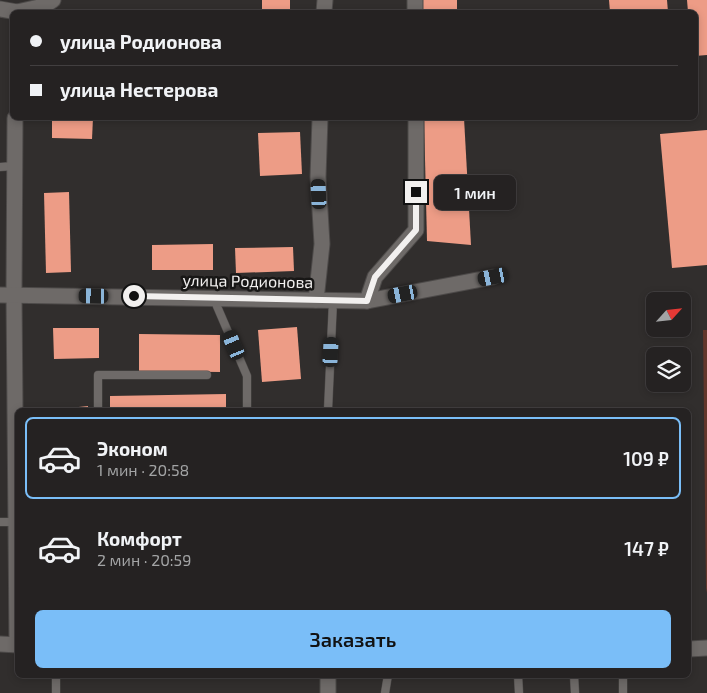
<!DOCTYPE html>
<html lang="ru">
<meta charset="utf-8">
<style>
:root{--surface:#252222;--page:#312f2f;--text:#f1f3f6;--muted:#a3a4a5;--line:#423f40;--accent:#7abef8}
body{margin:0;font-family:"Exo 2",sans-serif;background:var(--page);color:var(--text);height:100vh;display:flex;flex-direction:column;font-size:19px;white-space:nowrap}
*{box-sizing:border-box;margin:0}
p{font-size:16px;color:var(--muted)}
.icon{flex:none;width:28px;height:28px;fill:none;stroke:currentColor;stroke-width:2;stroke-linecap:round;stroke-linejoin:round}
.map{position:relative;flex:1;overflow:hidden}
.panel{position:absolute;left:15px;top:408px;width:676px;height:270px;display:flex;flex-direction:column;background:var(--surface);border-radius:8px;box-shadow:0 2px 8px #0003,0 0 0 1px var(--line)}
.panel>*{flex:none}
.banner{position:absolute;left:10px;top:10px;width:688px;height:110px;border-radius:8px;box-shadow:0 2px 8px #0003,0 0 0 1px var(--line);display:grid;align-content:center;height:110px;padding:0 20px;background:var(--surface)}
.needle{width:32px;rotate:63deg}
.tools{position:absolute;left:646px;top:292px;display:grid;gap:10px}
.tools a{display:grid;place-items:center;width:45px;height:45px;border-radius:8px;background:var(--surface);box-shadow:0 2px 8px #0003,0 0 0 1px var(--line);font-size:25px}
.end{position:absolute;width:22px;height:22px;margin:-11px;border:6px solid #f2f0ef;background:#111;box-shadow:0 0 0 2px #111}
.from{border-radius:50%}
.bubble{position:absolute;height:35px;border-radius:8px;background:var(--surface);box-shadow:0 2px 8px #0003,0 0 0 1px var(--line);font-size:16px;font-weight:600;line-height:35px;text-align:center}
.car{position:absolute;width:15px;height:30px;margin:-15px -8px;border-radius:6px;box-shadow:0 0 4px 1px #0007;background:linear-gradient(#222 24%,#8ab4d8 0 40%,#222 0 76%,#8ab4d8 0 86%,#222 0)}
.banner b{display:flex;align-items:center;gap:18px;height:48px;font-size:19px}
.banner b+b{border-top:1px solid var(--line)}
.banner i{width:12px;height:12px;background:var(--text)}
ul{padding:9px 0 0;list-style:none}
li{display:flex;align-items:center;gap:15px;height:82px;margin:0 10px 8px;padding:0 10px;border:2px solid transparent;border-radius:8px}
li div{flex:1}
li b{display:block;font-size:19px}
li em{font-style:normal;font-weight:600}
li.on{border-color:var(--accent)}
li>.icon{width:45px;height:45px;stroke-width:1.5}
.primary-button{display:flex;gap:10px;margin-top:auto;padding:10px 20px}
.primary-button a{flex:1;height:58px;border-radius:8px;background:var(--accent);color:#111;font-size:20px;font-weight:600;line-height:58px;text-align:center}
.map>svg:first-child{display:block}
</style>
<div class="map">
<svg width="707" height="693" viewBox="0 0 707 693">
<rect width="100%" height="100%" fill="#312e2d"/>
<!-- green -->
<polygon fill="#62362b" points="703,330 707,330 707,593 706,588"/>
<!-- building -->
<g fill="#ed9c86">
<rect x="262" y="0" width="28" height="10"/>
<rect x="421" y="0" width="36" height="12"/>
<polygon points="609,0 667,0 668,12 610,12"/>
<polygon points="687,0 707,0 707,55 695,56 695,12 688,12"/>
<polygon points="52,118 93,118 92,139 52,138"/>
<polygon points="424,118 464,118 471,245 427,241"/>
<polygon points="707,130 707,265 672,268 660,134"/>
<polygon points="300,132 302,174 260,176 258,133"/>
<polygon points="69,192 71,272 46,273 44,193"/>
<polygon points="213,244 213,270 152,270 152,245"/>
<polygon points="293,247 294,271 236,273 235,248"/>
<polygon points="297,327 301,379 262,382 258,330"/>
<polygon points="53,328 99,328 99,358 54,359"/>
<polygon points="139,334 220,335 220,372 139,371"/>
<polygon points="226,394 226,410 110,410 110,396"/>
<polygon points="88,406 88,410 60,410 60,409"/>
</g>
<g fill="none" stroke-linecap="round" stroke-linejoin="round">
<!-- lane casing -->
<g stroke="#4d4a49" stroke-width="9">
<g id="lane">
<polyline points="0,167 14,166"/>
<polyline points="213,297 247,376 247,410"/>
<polyline points="98,410 98,375 207,375"/>
<polyline points="328,410 333,301"/>
<polyline points="0,522 18,522"/>
<polyline points="518,675 519,693"/>
<polyline points="574,675 575,693"/>
<polyline points="623,675 623,693"/>
<polyline points="56,693 56,675"/>
<polyline points="385,693 388,675"/>
</g>
</g>
<!-- street casing -->
<g stroke="#4d4a49" stroke-width="17">
<g id="street">
<polyline points="415,0 415,12"/>
<polyline points="0,9 17,12"/>
<polyline points="17,12 44,6 53,0"/>
<polyline points="324,12 325,0"/>
<polyline points="15,118 14,294 17,645"/>
<polyline points="0,295 367,301 493,277"/>
<polyline points="316,300 322,244 318,177 320,118"/>
<polyline points="367,301 375,277 416,230 416,118"/>
<polyline points="328,675 328,693"/>
</g>
</g>
<!-- secondary casing -->
<g stroke="#4d4a49" stroke-width="17">
<g id="secondary">
<polyline points="0,644 18,645"/>
<polyline points="689,649 707,648"/>
</g>
</g>
<!-- lane -->
<use href="#lane" stroke="#6e6a68" stroke-width="8"/>
<!-- street -->
<use href="#street" stroke="#6e6a68" stroke-width="15"/>
<!-- secondary -->
<use href="#secondary" stroke="#6e6a68" stroke-width="15"/>
</g>
<g fill="none" stroke-linecap="round" stroke-linejoin="round">
<!-- route -->
<polyline stroke="#f2f0ef" stroke-width="6" points="134,296 367,301 375,277 416,230 416,192"/>
</g>
<g text-anchor="middle" stroke-width="5" stroke-linejoin="round" paint-order="stroke">
<!-- street labels -->
<g font-size="16" fill="#f2f0ef" stroke="#181716">
<text transform="translate(248 281) rotate(1)" y="6">улица Родионова</text>
</g>
</g>
</svg>
<div class="tools">
<a><svg class="needle" viewBox="-14 -14 28 28"><path d="M0-13l5 13h-10z" fill="#e53935"/><path d="M0 13l5-13h-10z" fill="#a3a4a5"/></svg></a>
<a><svg class="icon" aria-label="layers" viewBox="0 0 24 24"><path d="M12 4l9 5-9 5-9-5zM3 14l9 5 9-5"/></svg></a>
</div>
<i class="end from" style="left:134px;top:296px"></i>
<i class="end" style="left:416px;top:192px"></i>
<div class="bubble" style="left:434px;top:175px;width:82px">1 мин</div>
<i class="car" style="left:319px;top:194px;rotate:357deg"></i>
<i class="car" style="left:493px;top:277px;rotate:259deg"></i>
<i class="car" style="left:403px;top:294px;rotate:259deg"></i>
<i class="car" style="left:94px;top:296px;rotate:271deg"></i>
<i class="car" style="left:234px;top:345px;rotate:337deg"></i>
<i class="car" style="left:331px;top:352px;rotate:3deg"></i>
<div class="banner">
<b><i class="from"></i>улица Родионова</b>
<b><i></i>улица Нестерова</b>
</div>
<section class="panel">
<ul>
<li class="on"><svg class="icon" aria-label="car" viewBox="0 0 24 24"><path d="M5 17H2v-5l4-1 3-4h7l3 4 3 1v5h-3M9 17h6M6 11h13"/><circle cx="7" cy="17" r="2"/><circle cx="17" cy="17" r="2"/></svg><div><b>Эконом</b><p>1 мин · 20:58</p></div><em>109 ₽</em></li>
<li><svg class="icon" aria-label="car" viewBox="0 0 24 24"><path d="M5 17H2v-5l4-1 3-4h7l3 4 3 1v5h-3M9 17h6M6 11h13"/><circle cx="7" cy="17" r="2"/><circle cx="17" cy="17" r="2"/></svg><div><b>Комфорт</b><p>2 мин · 20:59</p></div><em>147 ₽</em></li>
</ul>
<div class="primary-button"><a>Заказать</a></div>
</section>
</div>
